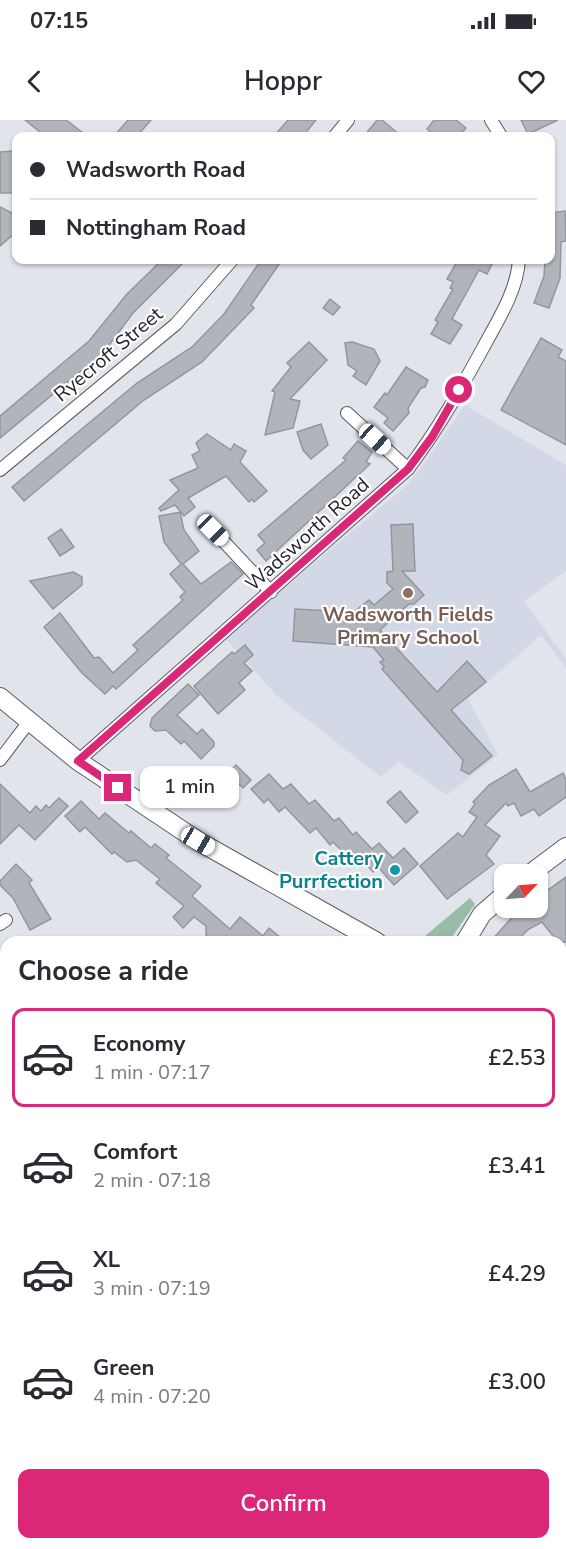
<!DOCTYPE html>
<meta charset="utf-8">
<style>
:root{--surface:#fff;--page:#f2f2f3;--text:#2b2b33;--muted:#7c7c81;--line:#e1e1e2;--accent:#db2777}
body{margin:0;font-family:"Nunito Sans",sans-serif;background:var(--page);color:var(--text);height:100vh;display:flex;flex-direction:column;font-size:22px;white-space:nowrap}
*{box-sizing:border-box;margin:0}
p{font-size:20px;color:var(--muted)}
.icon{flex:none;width:33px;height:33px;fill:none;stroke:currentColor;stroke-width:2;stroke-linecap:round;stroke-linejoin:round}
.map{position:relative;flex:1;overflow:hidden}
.details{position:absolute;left:0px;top:816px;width:567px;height:614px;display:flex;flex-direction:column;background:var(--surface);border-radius:18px 18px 0 0;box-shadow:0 2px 4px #0004}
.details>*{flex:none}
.top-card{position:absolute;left:12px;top:12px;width:543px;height:132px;border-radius:12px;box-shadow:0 2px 4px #0004;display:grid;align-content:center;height:132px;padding:0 18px;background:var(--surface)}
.needle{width:39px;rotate:65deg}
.fabs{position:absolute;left:494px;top:744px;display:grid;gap:12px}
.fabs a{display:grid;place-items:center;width:54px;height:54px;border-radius:12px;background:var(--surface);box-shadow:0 2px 4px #0004;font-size:30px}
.end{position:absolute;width:27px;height:27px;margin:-14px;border:8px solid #db2777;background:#fff;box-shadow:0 0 0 3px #fff}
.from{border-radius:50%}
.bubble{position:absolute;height:42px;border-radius:12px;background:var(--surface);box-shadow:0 2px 4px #0004;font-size:20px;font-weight:600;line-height:42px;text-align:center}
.car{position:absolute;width:18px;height:36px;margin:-18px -9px;border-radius:8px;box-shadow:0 0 4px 2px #0007;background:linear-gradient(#fff 24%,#345 0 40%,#fff 0 76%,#345 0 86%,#fff 0)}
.top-card b{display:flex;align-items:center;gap:21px;height:57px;font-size:22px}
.top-card b+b{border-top:2px solid var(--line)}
.top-card i{width:15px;height:15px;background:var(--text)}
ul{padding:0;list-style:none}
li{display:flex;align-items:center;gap:18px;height:99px;margin:0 12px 9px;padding:0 6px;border:3px solid transparent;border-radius:12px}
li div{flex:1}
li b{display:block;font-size:22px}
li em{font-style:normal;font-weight:600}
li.on{border-color:var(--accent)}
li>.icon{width:54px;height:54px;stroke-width:1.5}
h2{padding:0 18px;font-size:27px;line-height:72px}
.action{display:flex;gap:12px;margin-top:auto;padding:12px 18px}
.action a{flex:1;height:69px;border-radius:12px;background:var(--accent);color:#fff;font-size:24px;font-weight:600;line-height:69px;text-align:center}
.status{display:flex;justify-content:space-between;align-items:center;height:42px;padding:0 30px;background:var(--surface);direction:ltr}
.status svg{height:16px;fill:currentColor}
header{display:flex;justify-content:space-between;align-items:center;height:78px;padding:0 18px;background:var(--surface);font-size:27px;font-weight:600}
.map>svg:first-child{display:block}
</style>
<div class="status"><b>07:15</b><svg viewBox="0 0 49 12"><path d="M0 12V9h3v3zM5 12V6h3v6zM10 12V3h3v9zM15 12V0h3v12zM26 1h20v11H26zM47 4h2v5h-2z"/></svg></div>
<header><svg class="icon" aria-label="back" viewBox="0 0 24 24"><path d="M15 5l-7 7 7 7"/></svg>Hoppr<svg class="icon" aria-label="heart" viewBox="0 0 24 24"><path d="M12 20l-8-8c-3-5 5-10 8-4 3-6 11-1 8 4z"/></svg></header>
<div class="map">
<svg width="566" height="1429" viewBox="0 0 566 1429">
<rect width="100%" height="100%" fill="#e2e4ec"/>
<!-- built -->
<g fill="#d3d8e7">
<polygon points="465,285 566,345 566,451 524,481 566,539 566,548 541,515 468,579 498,635 447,675 399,642 381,657 276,575 225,518 406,366 423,345"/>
<polygon points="566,949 566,1017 561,1015 561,956"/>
</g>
<!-- green -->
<polygon fill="#97bda6" points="470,778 475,784 450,820 425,816"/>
<!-- building -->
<g fill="#b2b4bc" stroke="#93969d" stroke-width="1.5">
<polygon points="25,0 66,0 87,16 45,16"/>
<polygon points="128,0 151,0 137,16 114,16"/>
<polygon points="288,0 316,0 303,16 274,16"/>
<polygon points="377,0 382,0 401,16 364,16"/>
<polygon points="434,0 456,0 466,8 459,16 436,16 427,9"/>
<polygon points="521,0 558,0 528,14"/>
<polygon points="13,31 14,73 0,73 0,32"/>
<polygon points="0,87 16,95 16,112 0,126"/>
<polygon points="565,91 566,121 561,122 560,158 549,188 534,183 544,156 545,140 550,140 550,93"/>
<polygon points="162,140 186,140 133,193 104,232 0,318 0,296 89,221 127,174"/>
<polygon points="261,140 282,140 251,185 254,188 202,242 144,280 24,381 12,367 137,263 192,227 224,194"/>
<polygon points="458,140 494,140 487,154 479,150 452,199 462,205 450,224 431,214 438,202 435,200 453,169 450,168 453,162 447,159"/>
<polygon points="330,179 340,187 333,195 323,188"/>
<polygon points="541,218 562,230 558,237 566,241 566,325 501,290"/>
<polygon points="309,222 327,240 290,279 300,281 293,308 265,315 275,272 272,271 291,247 287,243"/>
<polygon points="352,222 374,229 380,241 366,265 353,256 357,251 348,245 345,223"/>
<polygon points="406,247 428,260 425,267 421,268 408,288 409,293 393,311 384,303 388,298 374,287 385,273 387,275"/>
<polygon points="321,304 328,325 311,339 303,330 297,312"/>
<polygon points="207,314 231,330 234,324 246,331 240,342 267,371 254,382 252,379 249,382 226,356 188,378 195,387 184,396 175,385 161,391 159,388 179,370 170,360 198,348 192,335 200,331 196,323"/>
<polygon points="358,321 372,332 366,342 370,344 266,441 257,430 265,423 258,415 346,340 343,338"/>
<polygon points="180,392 184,410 199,431 183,444 201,464 231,442 243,454 116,569 113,566 105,574 82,553 44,507 60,493 94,538 99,537 113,553 138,530 133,525 183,480 180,477 185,472 170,454 181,444 164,422 159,396"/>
<polygon points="413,404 415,451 402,451 424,475 414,484 409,484 380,510 437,572 467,541 486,562 451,590 492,636 469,654 461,650 463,640 382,549 384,547 380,542 384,540 373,527 293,521 295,489 354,492 369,480 374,485 393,469 387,463 387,452 393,451 391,405"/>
<polygon points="61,409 74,427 60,436 48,418"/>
<polygon points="73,452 82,457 82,465 53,489 30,461"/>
<polygon points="245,525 253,535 244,543 252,551 239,563 245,570 218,594 194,566 232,532 234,534"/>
<polygon points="188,564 199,575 177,595 197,614 202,609 214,622 214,626 201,639 184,621 181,624 166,610 155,611 150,606 152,598"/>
<polygon points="236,645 251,660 243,668 228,653"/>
<polygon points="516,649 530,672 563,653 566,660 566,677 539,696 534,689 521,696 514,683 508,686 506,683 485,705 500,716 486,735 494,744 447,779 420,746 458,713 463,717 477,697 469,692 475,684 473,682 489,665"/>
<polygon points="269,654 283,669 291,664 309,684 315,680 334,701 339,698 353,715 356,712 372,729 379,723 393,738 404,728 418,744 394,765 378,747 373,752 356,733 350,739 333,722 330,725 316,708 310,713 285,687 279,692 268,679 264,683 251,669"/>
<polygon points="0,664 30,693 36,686 41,691 46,685 49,688 59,678 68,686 35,720 19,705 0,724"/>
<polygon points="400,671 418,692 406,703 387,682"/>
<polygon points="81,681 99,699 105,693 129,713 131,711 151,728 155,724 169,735 166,738 201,766 192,776 230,809 240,797 263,816 269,808 286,822 219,822 206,815 206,806 194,797 183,808 173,797 184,786 156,763 160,759 136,740 127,742 114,732 112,734 85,707 80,712 65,696"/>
<polygon points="16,744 32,760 29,763 51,799 30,810 13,778 0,765 0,761"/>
<polygon points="566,757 566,822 550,822 553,816 542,802 529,809 515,822 490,822 516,793 523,788 537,788 537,778"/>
</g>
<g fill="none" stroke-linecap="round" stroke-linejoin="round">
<!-- street casing -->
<g stroke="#5a5c62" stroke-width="14">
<g id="street">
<polyline points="491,0 501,16"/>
<polyline points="335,16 348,0"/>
<polyline points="347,293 408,349"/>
<polyline points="0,350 176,204 232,140"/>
<polyline points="213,410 271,472"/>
<polyline points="0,640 28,603"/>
<path d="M78,641L408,349C437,311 460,270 483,228C498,200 517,171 519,140"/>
<polyline points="0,804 6,800"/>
<polyline points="0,1050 6,1062"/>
<polyline points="561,1162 566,1165"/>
<polyline points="0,1168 6,1165"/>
<polyline points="0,1367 6,1369"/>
<polyline points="264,1424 290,1429"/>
<polyline points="483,1424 491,1429"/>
<polyline points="366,1429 378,1424"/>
</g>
</g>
<!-- secondary casing -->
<g stroke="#5a5c62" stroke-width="20">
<g id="secondary">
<polyline points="0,577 78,641 198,721 377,822"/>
<polyline points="530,754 566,727"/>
<polyline points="465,822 482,794 504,775"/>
<polyline points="561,915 566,918"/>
</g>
</g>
<!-- street -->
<use href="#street" stroke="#fff" stroke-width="12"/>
<!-- secondary -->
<use href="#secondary" stroke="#fff" stroke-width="18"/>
</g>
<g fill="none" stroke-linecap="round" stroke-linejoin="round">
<!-- route -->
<polyline stroke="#db2777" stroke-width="8" points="118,668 78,641 408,349 432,317 459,270"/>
</g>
<!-- markers -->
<circle fill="#8d6e63" stroke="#fff" stroke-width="2" cx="408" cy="473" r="6"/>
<circle fill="#0f9aa8" stroke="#fff" stroke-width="2" cx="395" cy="750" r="6"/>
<g text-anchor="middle" stroke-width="4.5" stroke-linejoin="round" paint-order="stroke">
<!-- street labels -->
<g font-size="20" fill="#252629" stroke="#fff">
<text transform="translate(108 234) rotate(-40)" y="7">Ryecroft Street</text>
<text transform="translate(307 414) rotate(-42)" y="7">Wadsworth Road</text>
</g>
<!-- education labels -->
<g font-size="20" font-weight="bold" fill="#785e54" stroke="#fff">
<text x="408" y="501">Wadsworth Fields<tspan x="408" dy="23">Primary School</tspan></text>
</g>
<!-- culture labels -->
<g font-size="20" font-weight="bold" fill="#0d838f" stroke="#fff" text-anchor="end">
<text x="383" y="745">Cattery<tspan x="383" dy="23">Purrfection</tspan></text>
</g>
</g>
</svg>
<div class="fabs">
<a><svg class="needle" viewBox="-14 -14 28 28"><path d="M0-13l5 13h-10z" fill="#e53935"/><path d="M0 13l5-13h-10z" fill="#7c7c81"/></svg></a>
</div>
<i class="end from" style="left:459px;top:270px"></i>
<i class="end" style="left:118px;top:668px"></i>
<div class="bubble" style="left:140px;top:646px;width:99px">1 min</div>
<i class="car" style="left:375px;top:319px;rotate:132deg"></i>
<i class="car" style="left:213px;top:410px;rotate:135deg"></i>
<i class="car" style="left:198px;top:721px;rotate:120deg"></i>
<div class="top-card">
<b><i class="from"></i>Wadsworth Road</b>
<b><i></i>Nottingham Road</b>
</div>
<section class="details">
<h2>Choose a ride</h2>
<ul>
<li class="on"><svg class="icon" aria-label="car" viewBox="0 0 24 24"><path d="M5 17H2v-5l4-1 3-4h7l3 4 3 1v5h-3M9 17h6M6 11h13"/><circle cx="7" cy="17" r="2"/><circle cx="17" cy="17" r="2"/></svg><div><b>Economy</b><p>1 min · 07:17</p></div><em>£2.53</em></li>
<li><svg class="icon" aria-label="car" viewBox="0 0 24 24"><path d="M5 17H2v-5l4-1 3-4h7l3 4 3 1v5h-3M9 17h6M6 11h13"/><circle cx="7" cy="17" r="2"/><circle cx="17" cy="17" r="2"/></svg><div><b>Comfort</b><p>2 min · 07:18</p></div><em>£3.41</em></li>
<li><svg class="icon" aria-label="car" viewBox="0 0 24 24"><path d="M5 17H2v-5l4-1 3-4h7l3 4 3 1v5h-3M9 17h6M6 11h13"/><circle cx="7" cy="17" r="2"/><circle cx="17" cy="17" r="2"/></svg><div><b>XL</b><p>3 min · 07:19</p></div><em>£4.29</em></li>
<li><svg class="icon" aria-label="car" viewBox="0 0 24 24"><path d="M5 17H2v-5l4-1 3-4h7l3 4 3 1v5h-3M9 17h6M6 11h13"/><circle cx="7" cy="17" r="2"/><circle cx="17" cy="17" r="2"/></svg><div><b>Green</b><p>4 min · 07:20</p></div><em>£3.00</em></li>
</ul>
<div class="action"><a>Confirm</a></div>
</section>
</div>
